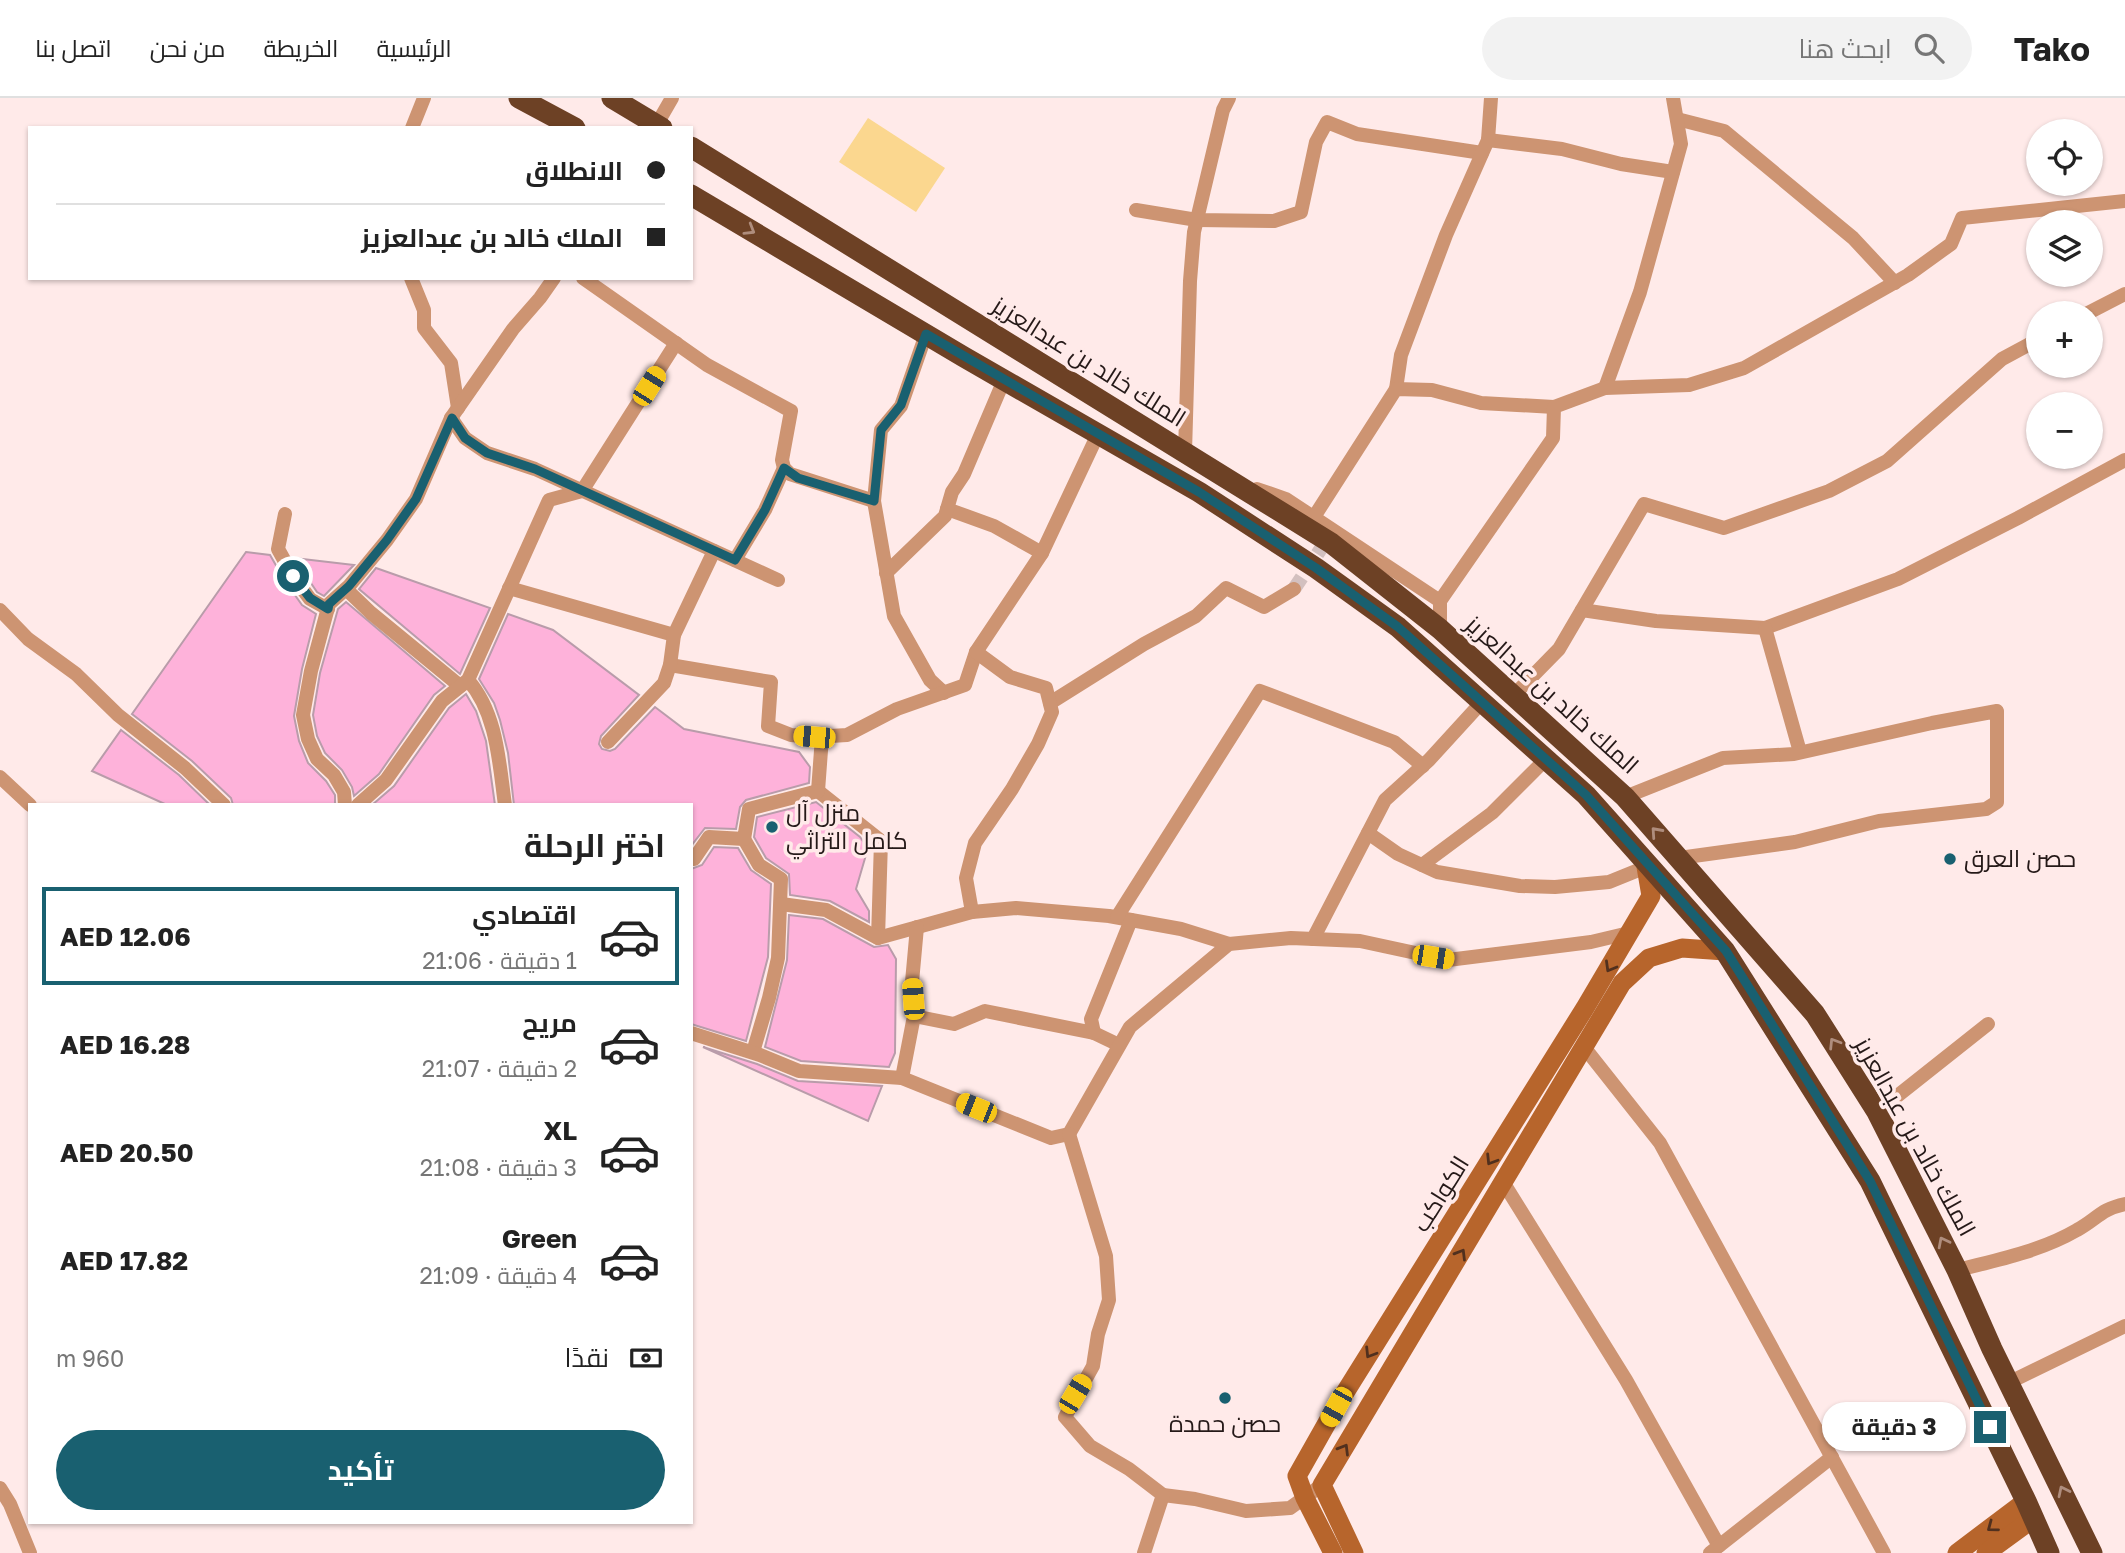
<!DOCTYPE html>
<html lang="ar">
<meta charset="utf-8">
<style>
:root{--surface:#fff;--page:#f2f2f2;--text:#222;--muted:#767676;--line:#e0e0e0;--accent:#196070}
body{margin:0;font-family:"Golos Text",Cairo,sans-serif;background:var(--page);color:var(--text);direction:rtl;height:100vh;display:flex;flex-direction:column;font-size:26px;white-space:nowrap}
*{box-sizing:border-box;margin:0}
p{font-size:23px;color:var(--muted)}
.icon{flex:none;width:38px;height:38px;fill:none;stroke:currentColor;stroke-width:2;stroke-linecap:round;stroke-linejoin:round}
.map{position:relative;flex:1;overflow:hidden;direction:ltr}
.details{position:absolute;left:28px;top:705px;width:665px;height:721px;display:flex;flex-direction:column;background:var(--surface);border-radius:0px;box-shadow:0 2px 5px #0004;direction:rtl}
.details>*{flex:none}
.guide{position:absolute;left:28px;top:28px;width:665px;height:154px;border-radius:0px;box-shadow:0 2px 5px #0004;direction:rtl;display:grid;align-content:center;height:154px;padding:0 28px;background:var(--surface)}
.tools{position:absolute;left:2026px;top:21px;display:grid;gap:14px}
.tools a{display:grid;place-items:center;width:77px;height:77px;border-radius:50%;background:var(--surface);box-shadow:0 2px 5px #0004;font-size:35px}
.end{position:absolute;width:32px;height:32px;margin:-16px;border:9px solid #196070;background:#fff;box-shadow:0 0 0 4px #fff}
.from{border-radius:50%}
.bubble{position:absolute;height:49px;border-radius:24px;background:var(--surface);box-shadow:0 2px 5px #0004;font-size:23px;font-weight:700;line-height:49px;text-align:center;direction:rtl}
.car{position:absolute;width:21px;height:42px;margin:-21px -10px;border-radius:9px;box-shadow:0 0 5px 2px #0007;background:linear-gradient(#f5c518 24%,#345 0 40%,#f5c518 0 76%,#345 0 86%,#f5c518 0)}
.guide b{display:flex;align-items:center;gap:24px;height:66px;font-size:26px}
.guide b+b{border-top:2px solid var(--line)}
.guide i{width:18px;height:18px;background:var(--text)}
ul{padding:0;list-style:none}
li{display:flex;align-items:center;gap:21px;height:98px;margin:0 14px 10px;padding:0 14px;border:4px solid transparent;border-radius:0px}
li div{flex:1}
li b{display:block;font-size:26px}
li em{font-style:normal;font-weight:700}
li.current{border-color:var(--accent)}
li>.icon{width:63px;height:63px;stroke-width:1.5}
h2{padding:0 28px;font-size:32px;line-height:84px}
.pay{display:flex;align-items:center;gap:18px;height:77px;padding:0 28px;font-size:26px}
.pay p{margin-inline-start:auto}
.action{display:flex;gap:14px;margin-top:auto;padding:14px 28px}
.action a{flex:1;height:80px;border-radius:42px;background:var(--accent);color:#fff;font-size:28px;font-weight:700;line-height:80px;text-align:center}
header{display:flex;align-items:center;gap:42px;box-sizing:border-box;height:98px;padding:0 35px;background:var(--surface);border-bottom:2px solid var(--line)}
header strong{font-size:33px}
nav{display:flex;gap:38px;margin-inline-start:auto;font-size:24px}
.search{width:490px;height:63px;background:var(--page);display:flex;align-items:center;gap:18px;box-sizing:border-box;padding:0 24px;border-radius:38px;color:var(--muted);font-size:26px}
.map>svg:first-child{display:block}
</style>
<header>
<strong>Tako</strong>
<div class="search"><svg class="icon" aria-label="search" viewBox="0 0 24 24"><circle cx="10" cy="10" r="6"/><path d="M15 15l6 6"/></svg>ابحث هنا</div>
<nav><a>الرئيسية</a><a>الخريطة</a><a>من نحن</a><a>اتصل بنا</a></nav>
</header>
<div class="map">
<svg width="2125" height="1455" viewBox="0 0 2125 1455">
<rect width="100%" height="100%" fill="#ffeae9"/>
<!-- green -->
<polygon fill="#fbd78f" points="868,20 945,70 916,114 839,64"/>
<!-- building -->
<g fill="#feb2da" stroke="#b99caa" stroke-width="2">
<polygon points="246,454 270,457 285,483 302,507 316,516 302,571 294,618 299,643 308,665 326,683 335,697 335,707 233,707 231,700 192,663 132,616"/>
<polygon points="294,460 354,467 324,498 317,494"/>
<polygon points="376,470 490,510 460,576 359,491"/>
<polygon points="346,504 445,588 434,597 379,676 354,698 352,689 342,672 325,655 317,638 313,617 320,575 338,511"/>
<polygon points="508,516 553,532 639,597 601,638 599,646 602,651 610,653 615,651 655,609 684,631 799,654 810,669 809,685 746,702 740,709 736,731 705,730 691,748 691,707 514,707 508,655 500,622 494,605 479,581"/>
<polygon points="466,596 476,613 486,643 495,707 372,707 394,688 449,610"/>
<polygon points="121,632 179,677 210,707 167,707 92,673"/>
<polygon points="816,704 860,739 868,750 856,791 869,813 869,824 830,803 790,797 789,776 766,760 754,739 757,719"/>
<polygon points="714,749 738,750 751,772 771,786 768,859 746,943 691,926 691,771 702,767"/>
<polygon points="789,817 823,821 874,849 888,847 896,861 895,955 889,969 801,963 765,949 787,862"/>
<polygon points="703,949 757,966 798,983 882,988 868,1023"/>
</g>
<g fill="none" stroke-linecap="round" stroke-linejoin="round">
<!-- street-tunnel -->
<polyline stroke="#d3c0bf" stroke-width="14" stroke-dasharray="14 7" stroke-linecap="butt" points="1294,491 1330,437"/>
<!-- street -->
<g stroke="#cd9472" stroke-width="14">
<polyline points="1677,21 1724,33 1853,140 1895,185"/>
<polyline points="657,26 672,0"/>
<polyline points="412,30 424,0"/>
<polyline points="1488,42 1562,51 1621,66 1673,74"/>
<polyline points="1136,112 1197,122 1274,123 1301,114 1316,44 1327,24 1357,36 1482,55"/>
<polyline points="411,180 424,212 424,230 451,265 458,310"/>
<polyline points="583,180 707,267 791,313 782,362 784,370 790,376 874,403"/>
<polyline points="2088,215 2125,196"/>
<polyline points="926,236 901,308 881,332 874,403 894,518 930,582 944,595"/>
<polyline points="1605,290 1640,194 1681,46 1673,0"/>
<polyline points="1396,291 1401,257 1446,137 1488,42 1491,0"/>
<polyline points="451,320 465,340 487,355 535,371 778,482"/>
<polyline points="1185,354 1190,183 1194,134 1223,12 1229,0"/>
<polyline points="1257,391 1286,401 1440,503"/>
<polyline points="947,411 994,428 1042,455"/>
<polyline points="285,416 278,451 293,478 310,501 328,511"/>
<polyline points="1314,419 1396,291 1432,292 1481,305 1554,309"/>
<polyline points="735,462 765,412 784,370"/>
<polyline points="886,475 945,418 952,394 964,376 1004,282"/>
<polyline points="509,490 674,537"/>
<polyline points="346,491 371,515 460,588"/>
<polyline points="0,512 28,541 76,576 118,617 185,670 224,707"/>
<polyline points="1582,512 1656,523 1765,530 1898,481 2018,420 2125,362"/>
<polyline points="1765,530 1800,654"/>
<polyline points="1440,531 1440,503 1553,340 1554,309 1605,290 1689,287 1744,270 1908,177 1951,146 1962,120 2125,103"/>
<polyline points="670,567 771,584 768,628 791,637 814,639 847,637 897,611 965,587 976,554 1042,455 1098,336"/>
<path d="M468,582C497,615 499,664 505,707"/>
<polyline points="1515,596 1559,551 1644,406 1724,430 1829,393 1887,363 2002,261 2039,241"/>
<polyline points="1050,605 1144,546 1196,518 1226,490 1264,509 1294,491"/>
<polyline points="608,644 664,585 670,567 674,537 714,453"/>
<polyline points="0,679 30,707"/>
<polyline points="818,693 881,743 878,840"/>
<polyline points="818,693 822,639"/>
<polyline points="1625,699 1723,660 1794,656 1932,625 1997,613 1997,704 1986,711 1879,723 1795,744 1679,760"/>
<polyline points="345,707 344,694 334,677 317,661 308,641 303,617 311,573 329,506 349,488 387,442 416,401 451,320 513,231 540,200 554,180"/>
<polyline points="358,707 386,682 442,603 468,582 549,402 582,393 676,245"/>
<polyline points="1368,735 1398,756 1437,774 1520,788 1555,789 1609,784 1646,769"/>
<polyline points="744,741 759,767 781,781 778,860 769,900 753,954"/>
<polyline points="691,761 694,761 709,739 744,741 749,711 818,693"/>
<polyline points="1422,767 1492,715 1546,661"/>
<polyline points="781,806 826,812 878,840 972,814 1016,810 1109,818 1181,831 1229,846"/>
<polyline points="972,814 966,780 975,745 1012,691 1038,646 1052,614 1046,590 1010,579 976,554"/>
<polyline points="1117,819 1260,593 1394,644 1423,668"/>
<polyline points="1313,841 1385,702 1429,662 1482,604"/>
<polyline points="914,918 954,926 985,913 1094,935 1119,947"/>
<polyline points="691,935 760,957 799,973 902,980 1051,1040 1069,1036 1130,929 1229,846 1291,840 1360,843 1448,862 1591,844 1629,835"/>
<polyline points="1094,935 1091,921 1131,822"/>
<polyline points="1584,949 1660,1045 1884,1455"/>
<polyline points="902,980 914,918 912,884 917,829"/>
<polyline points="1877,1014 1988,926"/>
<polyline points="1069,1036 1106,1158 1109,1202 1098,1236 1093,1268 1065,1319 1090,1348 1129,1371 1163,1397 1195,1401 1246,1413 1290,1410 1322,1387"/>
<polyline points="1503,1084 1626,1282 1719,1448"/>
<path d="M1957,1172C1998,1162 2041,1153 2077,1132C2097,1121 2101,1111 2125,1106"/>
<polyline points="2010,1284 2125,1228"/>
<polyline points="0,1390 10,1406 30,1455"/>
<polyline points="1144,1455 1163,1397"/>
<polyline points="1710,1455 1832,1359"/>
</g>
<!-- secondary -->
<g stroke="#b7652c" stroke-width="19">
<polyline points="1333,1455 1305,1400 1297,1378 1336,1309 1585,910 1651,798 1645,763"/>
<polyline points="1354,1455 1322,1387 1622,885 1649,860 1682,850 1725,853"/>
<polyline points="1957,1455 2026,1403"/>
<polyline points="1986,1455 2034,1420"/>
</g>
<!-- highway -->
<g stroke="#6d4125" stroke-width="21">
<polyline points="519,0 575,30"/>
<polyline points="612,0 662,30"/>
<polyline points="691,49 1331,445 1440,531 1625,699 1815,916 1877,1014 1957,1172 1992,1251 2092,1455"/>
<polyline points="691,97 964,259 1199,394 1316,470 1398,529 1586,697 1725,853 1870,1083 2026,1403 2049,1455"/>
</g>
</g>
<!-- one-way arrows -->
<defs><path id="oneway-chevron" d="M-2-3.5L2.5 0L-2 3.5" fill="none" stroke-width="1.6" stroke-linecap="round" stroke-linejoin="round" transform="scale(1.75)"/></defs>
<g stroke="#af8d7d">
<use href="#oneway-chevron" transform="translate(750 132) rotate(31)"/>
<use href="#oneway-chevron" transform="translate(1656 734) rotate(-132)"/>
<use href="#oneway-chevron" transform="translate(1834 945) rotate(-122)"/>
<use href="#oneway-chevron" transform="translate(1943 1144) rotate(-117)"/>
<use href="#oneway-chevron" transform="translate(2063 1393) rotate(-116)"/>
</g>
<g stroke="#51301e">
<use href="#oneway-chevron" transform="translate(1610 869) rotate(120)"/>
<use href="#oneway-chevron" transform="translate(1491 1062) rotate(122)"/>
<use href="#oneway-chevron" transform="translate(1461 1156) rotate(-59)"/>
<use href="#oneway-chevron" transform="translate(1370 1255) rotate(122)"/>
<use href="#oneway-chevron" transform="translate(1344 1351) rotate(-59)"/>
<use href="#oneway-chevron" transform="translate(1992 1429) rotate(143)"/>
</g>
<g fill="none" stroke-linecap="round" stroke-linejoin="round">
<!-- route -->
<polyline stroke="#196070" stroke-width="9" points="293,478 310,500 328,511 329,506 349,488 387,442 416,401 452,320 465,340 487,355 535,371 735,462 765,412 784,370 798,380 874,403 881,332 901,307 926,236 1199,394 1316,470 1398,529 1586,697 1726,853 1870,1083 1990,1329"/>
</g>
<!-- markers -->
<g fill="#196070" stroke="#ffeae9" stroke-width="2.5">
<circle cx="772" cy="729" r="7"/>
<circle cx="1950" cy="761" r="7"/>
<circle cx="1225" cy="1300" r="7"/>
</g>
<g text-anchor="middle" stroke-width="7" stroke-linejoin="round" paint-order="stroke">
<!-- street labels -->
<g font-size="24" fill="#251918" stroke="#ffeae9">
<text transform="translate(1089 264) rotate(32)" y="8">الملك خالد بن عبدالعزيز</text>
<text transform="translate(1552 597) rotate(42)" y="8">الملك خالد بن عبدالعزيز</text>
<text transform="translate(1915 1039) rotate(61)" y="8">الملك خالد بن عبدالعزيز</text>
<text transform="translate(1441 1096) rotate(-58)" y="8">الكواكب</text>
</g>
<!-- poi labels -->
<g font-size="24" fill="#251918" stroke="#ffeae9" text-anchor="start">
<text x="786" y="723">منزل آل<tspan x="786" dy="28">كامل التراثي</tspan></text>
<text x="1964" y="769">حصن العرق</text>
<text x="1225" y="1334" text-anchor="middle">حصن حمدة</text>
</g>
</g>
</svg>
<div class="tools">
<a><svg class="icon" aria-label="locate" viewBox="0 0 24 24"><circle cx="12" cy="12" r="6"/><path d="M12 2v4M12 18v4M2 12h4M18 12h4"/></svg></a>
<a><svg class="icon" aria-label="layers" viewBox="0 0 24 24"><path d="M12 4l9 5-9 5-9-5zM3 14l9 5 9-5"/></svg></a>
<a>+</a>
<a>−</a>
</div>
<i class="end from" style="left:293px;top:478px"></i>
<i class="end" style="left:1990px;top:1329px"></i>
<div class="bubble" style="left:1822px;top:1304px;width:144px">3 دقيقة</div>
<i class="car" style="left:649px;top:288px;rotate:32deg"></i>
<i class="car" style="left:814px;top:639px;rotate:275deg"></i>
<i class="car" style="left:1433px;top:859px;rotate:99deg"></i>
<i class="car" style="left:913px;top:901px;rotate:356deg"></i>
<i class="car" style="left:976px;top:1010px;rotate:292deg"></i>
<i class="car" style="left:1075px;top:1296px;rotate:31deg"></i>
<i class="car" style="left:1336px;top:1309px;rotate:209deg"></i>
<div class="guide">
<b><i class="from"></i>الانطلاق</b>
<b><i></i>الملك خالد بن عبدالعزيز</b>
</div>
<section class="details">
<h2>اختر الرحلة</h2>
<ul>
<li class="current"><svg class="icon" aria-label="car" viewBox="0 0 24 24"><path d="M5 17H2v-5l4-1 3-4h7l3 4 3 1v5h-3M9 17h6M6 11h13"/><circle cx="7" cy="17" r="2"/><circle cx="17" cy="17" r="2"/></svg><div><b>اقتصادي</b><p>1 دقيقة · 21:06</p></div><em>AED 12.06</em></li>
<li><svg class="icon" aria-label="car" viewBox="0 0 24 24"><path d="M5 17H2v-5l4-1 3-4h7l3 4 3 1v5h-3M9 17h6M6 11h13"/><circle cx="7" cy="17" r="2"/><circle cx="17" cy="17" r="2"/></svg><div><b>مريح</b><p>2 دقيقة · 21:07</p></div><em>AED 16.28</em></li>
<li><svg class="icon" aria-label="car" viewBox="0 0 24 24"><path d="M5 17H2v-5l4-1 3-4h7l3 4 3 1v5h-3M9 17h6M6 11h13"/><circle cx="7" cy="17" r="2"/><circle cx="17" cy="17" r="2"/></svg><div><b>XL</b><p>3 دقيقة · 21:08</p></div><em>AED 20.50</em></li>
<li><svg class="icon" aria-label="car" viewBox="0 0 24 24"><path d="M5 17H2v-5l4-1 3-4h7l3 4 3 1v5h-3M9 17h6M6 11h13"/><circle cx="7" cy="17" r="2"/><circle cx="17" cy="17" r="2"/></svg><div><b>Green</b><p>4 دقيقة · 21:09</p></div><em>AED 17.82</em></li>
</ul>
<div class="pay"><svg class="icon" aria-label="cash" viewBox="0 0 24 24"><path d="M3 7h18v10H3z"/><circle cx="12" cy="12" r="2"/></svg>نقدًا<p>960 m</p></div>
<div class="action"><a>تأكيد</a></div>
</section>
</div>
